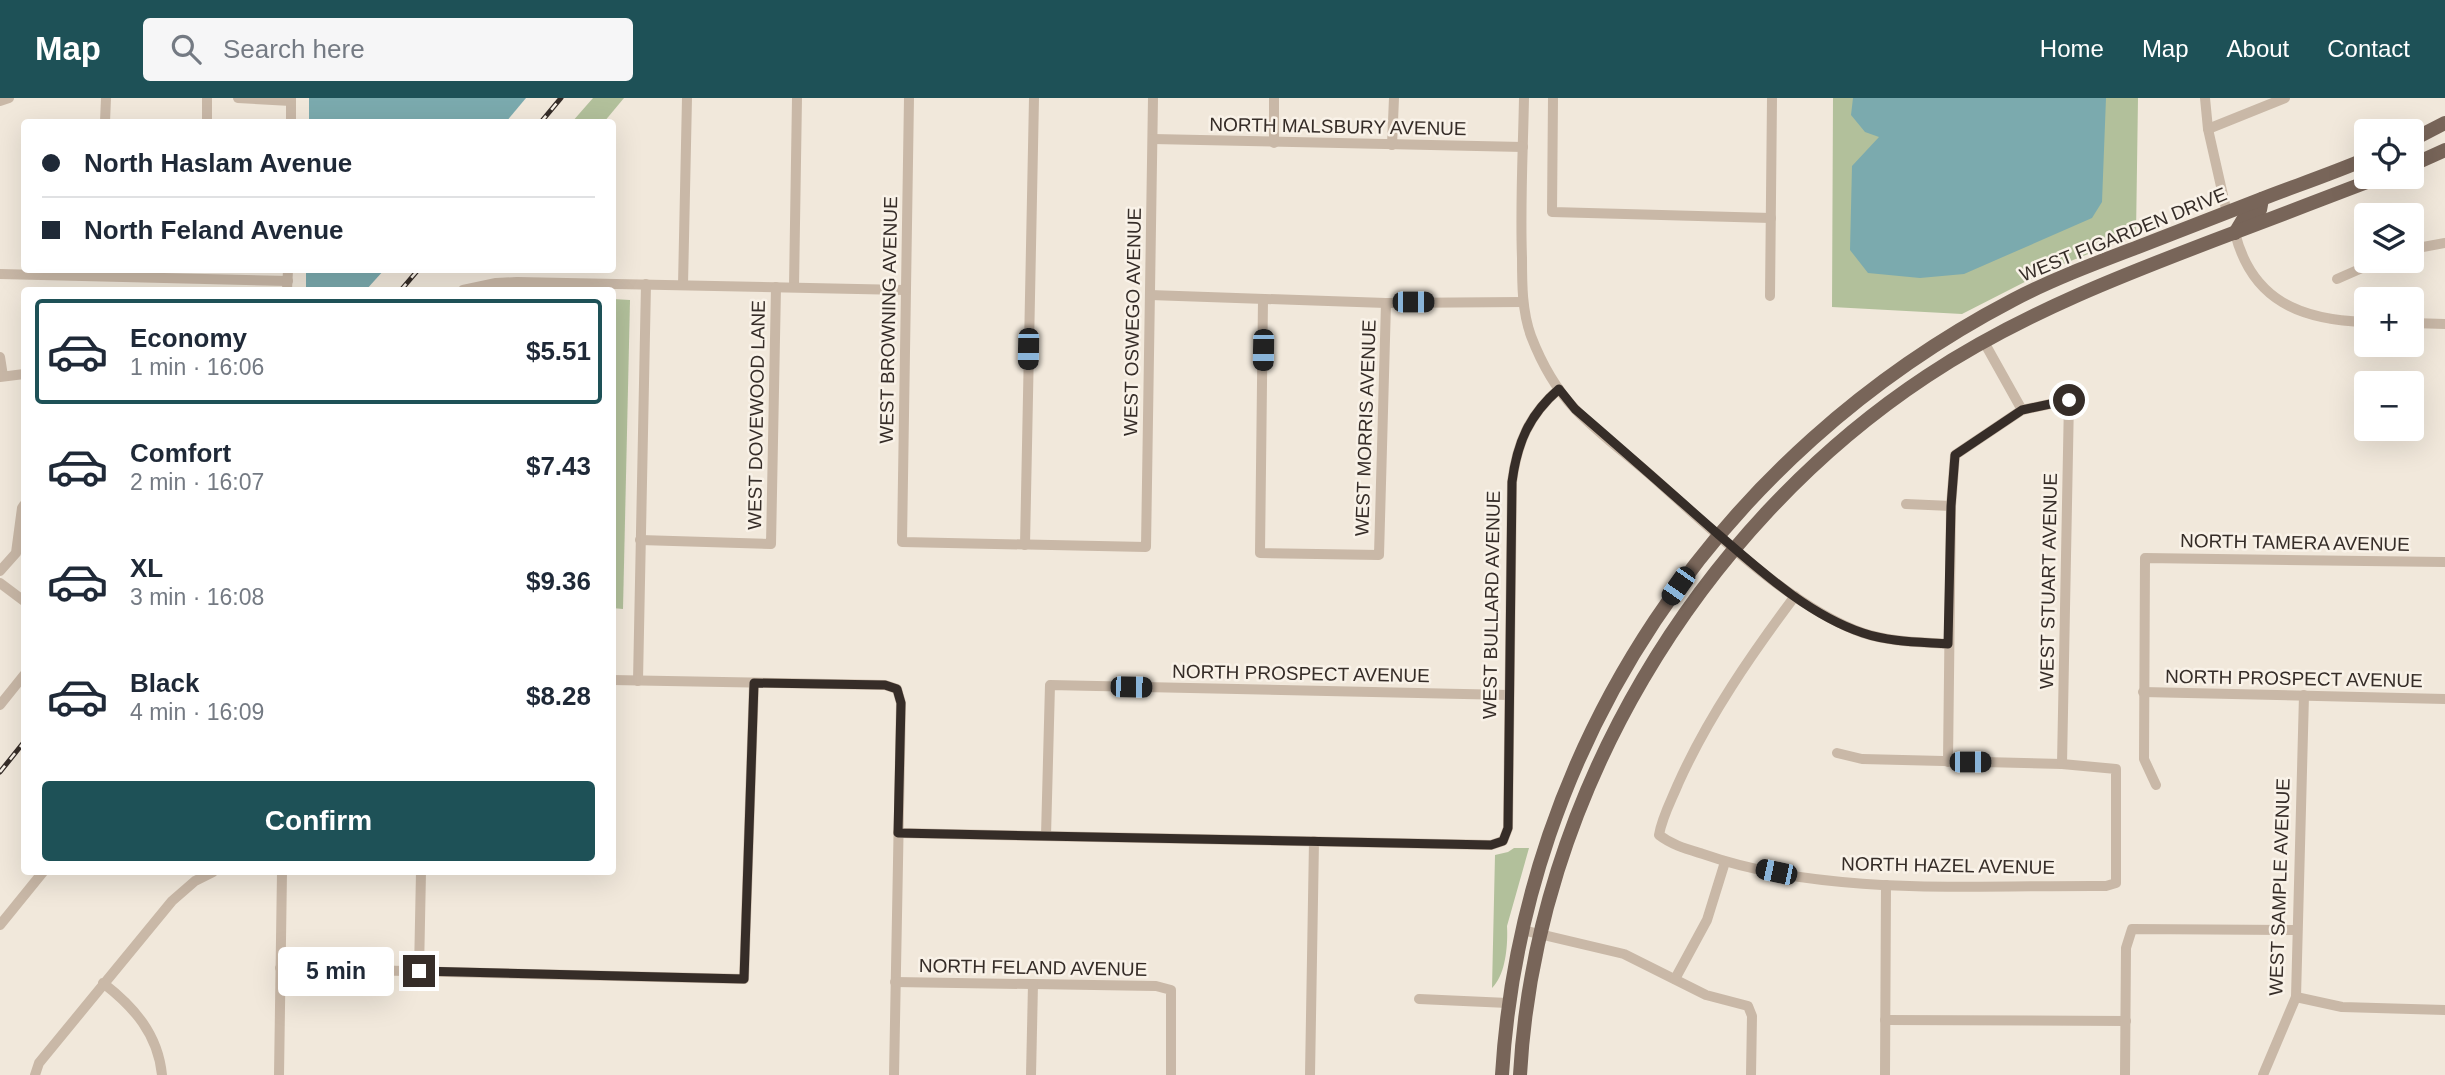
<!DOCTYPE html>
<meta charset="utf-8">
<style>
:root{--surface:#fff;--page:#f6f6f7;--text:#1f2937;--muted:#747a83;--line:#e0e1e3;--accent:#1e5157}
body{margin:0;font-family:Helvetica,sans-serif;background:var(--page);color:var(--text);height:100vh;display:flex;flex-direction:column;font-size:26px;white-space:nowrap}
*{box-sizing:border-box;margin:0}
p{font-size:23px;color:var(--muted)}
.icon{flex:none;width:38px;height:38px;fill:none;stroke:currentColor;stroke-width:2;stroke-linecap:round;stroke-linejoin:round}
.map{position:relative;flex:1;overflow:hidden}
.sheet{position:absolute;left:21px;top:189px;width:595px;height:588px;display:flex;flex-direction:column;background:var(--surface);border-radius:7px;box-shadow:0 7px 28px #0002}
.sheet>*{flex:none}
.guide{position:absolute;left:21px;top:21px;width:595px;height:154px;border-radius:7px;box-shadow:0 7px 28px #0002;display:grid;align-content:center;height:154px;padding:0 21px;background:var(--surface)}
.tools{position:absolute;left:2354px;top:21px;display:grid;gap:14px}
.tools a{display:grid;place-items:center;width:70px;height:70px;border-radius:7px;background:var(--surface);box-shadow:0 7px 28px #0002;font-size:35px}
.end{position:absolute;width:32px;height:32px;margin:-16px;border:9px solid #362d28;background:#fff;box-shadow:0 0 0 4px #fff}
.from{border-radius:50%}
.bubble{position:absolute;height:49px;border-radius:7px;background:var(--surface);box-shadow:0 7px 28px #0002;font-size:23px;font-weight:700;line-height:49px;text-align:center}
.car{position:absolute;width:21px;height:42px;margin:-21px -10px;border-radius:9px;box-shadow:0 0 5px 2px #0007;background:linear-gradient(#222 24%,#8ab4d8 0 40%,#222 0 76%,#8ab4d8 0 86%,#222 0)}
.guide b{display:flex;align-items:center;gap:24px;height:66px;font-size:26px}
.guide b+b{border-top:2px solid var(--line)}
.guide i{width:18px;height:18px;background:var(--text)}
ul{padding:12px 0 0;list-style:none}
li{display:flex;align-items:center;gap:21px;height:105px;margin:0 14px 10px;padding:0 7px;border:4px solid transparent;border-radius:7px}
li div{flex:1}
li b{display:block;font-size:26px}
li em{font-style:normal;font-weight:700}
li.on{border-color:var(--accent)}
li>.icon{width:63px;height:63px;stroke-width:1.5}
.action{display:flex;gap:14px;margin-top:auto;padding:14px 21px}
.action a{flex:1;height:80px;border-radius:7px;background:var(--accent);color:#fff;font-size:28px;font-weight:700;line-height:80px;text-align:center}
header{display:flex;align-items:center;gap:42px;box-sizing:border-box;height:98px;padding:0 35px;background:var(--accent);color:#fff}
header strong{font-size:33px}
nav{display:flex;gap:38px;margin-inline-start:auto;font-size:24px}
.search{width:490px;height:63px;background:var(--page);display:flex;align-items:center;gap:18px;box-sizing:border-box;padding:0 24px;border-radius:7px;color:var(--muted);font-size:26px}
.map>svg:first-child{display:block}
</style>
<header>
<strong>Map</strong>
<div class="search"><svg class="icon" aria-label="search" viewBox="0 0 24 24"><circle cx="10" cy="10" r="6"/><path d="M15 15l6 6"/></svg>Search here</div>
<nav><a>Home</a><a>Map</a><a>About</a><a>Contact</a></nav>
</header>
<div class="map">
<svg width="2445" height="977" viewBox="0 0 2445 977">
<rect width="100%" height="100%" fill="#f1e8db"/>
<!-- green -->
<g fill="#b2c09b">
<polygon points="593,0 624,0 604,24 572,24"/>
<polygon points="1833,0 2138,0 2136,137 2048,172 1962,216 1832,209"/>
<polygon points="613,201 630,202 623,511 612,510"/>
<path d="M1514,750H1529L1507,828C1508,846 1506,877 1492,890L1495,757L1508,754Z"/>
</g>
<!-- water -->
<g fill="#7baaae">
<polygon points="309,0 526,0 506,24 309,24"/>
<polygon points="1853,0 2106,0 2102,104 2092,120 1964,176 1920,180 1868,175 1850,152 1852,68 1879,39 1865,34 1851,17"/>
<polygon points="306,172 384,172 366,192 306,192"/>
</g>
<g fill="none" stroke-linecap="round" stroke-linejoin="round">
<!-- minor -->
<g stroke="#c9b8a7" stroke-width="10">
<polyline points="238,0 291,3"/>
<polyline points="909,0 902,444 1146,449 1153,0"/>
<path d="M1524,0C1523,53 1520,106 1522,160C1522,186 1522,213 1531,238C1541,264 1556,291 1575,311C1599,336 1629,358 1655,381C1711,431 1793,511 1863,535C1890,544 1920,544 1948,546"/>
<polyline points="1553,0 1552,114 1771,120"/>
<polyline points="2205,0 2208,31 2227,115"/>
<polyline points="0,3 9,0"/>
<polyline points="105,24 106,0"/>
<polyline points="207,24 207,0"/>
<polyline points="291,24 291,0"/>
<polyline points="2208,31 2285,0"/>
<polyline points="1153,41 1523,49"/>
<polyline points="1274,45 1274,0"/>
<polyline points="1392,47 1394,0"/>
<path d="M2235,135C2252,203 2301,222 2366,224"/>
<polyline points="2412,151 2445,145"/>
<polyline points="0,176 288,183"/>
<polyline points="2337,181 2378,163"/>
<polyline points="683,187 687,0"/>
<polyline points="794,189 797,0"/>
<polyline points="287,192 288,172"/>
<polyline points="463,192 496,185 517,184 905,192"/>
<polyline points="1150,197 1386,205 1523,204"/>
<polyline points="1770,198 1772,0"/>
<polyline points="1263,201 1260,455 1379,457 1386,205"/>
<polyline points="2412,225 2445,226"/>
<polyline points="1984,244 2022,312"/>
<polyline points="0,259 3,278"/>
<polyline points="0,279 24,276"/>
<polyline points="1906,406 1951,408"/>
<polyline points="640,442 771,446 776,189"/>
<polyline points="1025,447 1034,0"/>
<polyline points="0,473 16,455 22,410 24,407"/>
<polyline points="0,485 24,503"/>
<path d="M1795,498C1751,557 1708,619 1678,686C1671,703 1662,719 1659,737C1672,747 1687,751 1703,756C1825,799 1977,787 2106,788L2116,785V671L2062,666L1862,661L1837,655"/>
<polyline points="612,582 885,587 897,591 901,605 894,977"/>
<polyline points="638,583 646,186"/>
<polyline points="2143,594 2445,601"/>
<polyline points="0,607 24,577"/>
<polyline points="1948,664 1951,408 1955,357 2022,312 2069,302 2062,666"/>
<polyline points="2156,687 2144,661 2145,460 2445,464"/>
<path d="M898,735L1491,747L1503,743L1508,730L1512,384C1517,345 1529,317 1559,291"/>
<polyline points="1046,738 1050,587 1509,597"/>
<polyline points="0,827 43,774"/>
<polyline points="1522,832 1624,856 1706,897 1748,908 1752,918 1751,977"/>
<polyline points="280,870 744,881 754,585"/>
<polyline points="419,873 421,774"/>
<polyline points="1675,881 1707,822 1725,764"/>
<polyline points="895,884 1156,888 1171,892 1171,977"/>
<path d="M103,885C134,909 158,936 162,977"/>
<polyline points="2296,899 2342,909 2445,912"/>
<polyline points="1419,901 1508,905"/>
<polyline points="1885,922 2126,923"/>
<polyline points="35,977 39,965 172,803 195,783 213,774"/>
<polyline points="279,977 282,774"/>
<polyline points="1031,977 1033,886"/>
<polyline points="1310,977 1314,743"/>
<polyline points="1885,977 1886,787"/>
<polyline points="2125,977 2126,850 2132,831 2297,832"/>
<polyline points="2263,977 2296,899 2304,597"/>
</g>
<!-- major -->
<g stroke="#786559" stroke-width="14">
<polyline points="2412,42 2445,25"/>
<polyline points="2412,67 2445,52"/>
<polyline points="2235,135 2244,120 2260,112 2262,101"/>
<path d="M1502,977C1522,645 1720,355 2013,202C2053,181 2096,165 2138,149C2180,133 2222,116 2264,100C2298,87 2333,75 2366,61"/>
<path d="M1520,977C1535,701 1697,430 1927,278C2022,215 2130,174 2236,134C2284,116 2332,97 2380,79"/>
</g>
<!-- rail casing -->
<g stroke="#362d28" stroke-width="5">
<g id="rail">
<polyline points="541,24 561,0"/>
<polyline points="401,192 418,172"/>
<polyline points="0,674 24,644"/>
</g>
</g>
<!-- rail -->
<use href="#rail" stroke="#f9f2e8" stroke-width="2.5" stroke-dasharray="8" stroke-linecap="butt"/>
</g>
<g fill="none" stroke-linecap="round" stroke-linejoin="round">
<!-- route -->
<path stroke="#362d28" stroke-width="9" d="M419,873L744,881L754,585L885,587L897,591L901,605L898,735L1491,747L1503,743L1508,730L1512,384C1517,345 1529,317 1559,291L1575,311C1624,353 1671,395 1719,437C1762,474 1809,517 1863,535C1889,544 1920,544 1948,546L1951,408L1955,357L2022,312L2069,302"/>
</g>
<g text-anchor="middle" stroke-width="5" stroke-linejoin="round" paint-order="stroke">
<!-- street labels -->
<g font-size="19" fill="#362d28" stroke="#f9f2e8">
<text transform="translate(1338 28) rotate(1)" y="7">NORTH MALSBURY AVENUE</text>
<text transform="translate(2123 136) rotate(-22)" y="7">WEST FIGARDEN DRIVE</text>
<text transform="translate(888 222) rotate(-89)" y="7">WEST BROWNING AVENUE</text>
<text transform="translate(1132 224) rotate(-89)" y="7">WEST OSWEGO AVENUE</text>
<text transform="translate(756 317) rotate(-89)" y="7">WEST DOVEWOOD LANE</text>
<text transform="translate(1365 330) rotate(-88)" y="7">WEST MORRIS AVENUE</text>
<text transform="translate(2295 444) rotate(1)" y="7">NORTH TAMERA AVENUE</text>
<text transform="translate(2048 483) rotate(-89)" y="7">WEST STUART AVENUE</text>
<text transform="translate(1491 507) rotate(-89)" y="7">WEST BULLARD AVENUE</text>
<text transform="translate(1301 575) rotate(1)" y="7">NORTH PROSPECT AVENUE</text>
<text transform="translate(2294 580) rotate(1)" y="7">NORTH PROSPECT AVENUE</text>
<text transform="translate(1948 767) rotate(1)" y="7">NORTH HAZEL AVENUE</text>
<text transform="translate(2279 789) rotate(-88)" y="7">WEST SAMPLE AVENUE</text>
<text transform="translate(1033 869) rotate(1)" y="7">NORTH FELAND AVENUE</text>
</g>
</g>
</svg>
<div class="tools">
<a><svg class="icon" aria-label="locate" viewBox="0 0 24 24"><circle cx="12" cy="12" r="6"/><path d="M12 2v4M12 18v4M2 12h4M18 12h4"/></svg></a>
<a><svg class="icon" aria-label="layers" viewBox="0 0 24 24"><path d="M12 4l9 5-9 5-9-5zM3 14l9 5 9-5"/></svg></a>
<a>+</a>
<a>−</a>
</div>
<i class="end from" style="left:2069px;top:302px"></i>
<i class="end" style="left:419px;top:873px"></i>
<div class="bubble" style="left:278px;top:849px;width:116px">5 min</div>
<i class="car" style="left:1413px;top:204px;rotate:90deg"></i>
<i class="car" style="left:1028px;top:251px;rotate:181deg"></i>
<i class="car" style="left:1263px;top:252px;rotate:181deg"></i>
<i class="car" style="left:1678px;top:488px;rotate:215deg"></i>
<i class="car" style="left:1131px;top:589px;rotate:91deg"></i>
<i class="car" style="left:1970px;top:664px;rotate:90deg"></i>
<i class="car" style="left:1776px;top:774px;rotate:282deg"></i>
<div class="guide">
<b><i class="from"></i>North Haslam Avenue</b>
<b><i></i>North Feland Avenue</b>
</div>
<section class="sheet">
<ul>
<li class="on"><svg class="icon" aria-label="car" viewBox="0 0 24 24"><path d="M5 17H2v-5l4-1 3-4h7l3 4 3 1v5h-3M9 17h6M6 11h13"/><circle cx="7" cy="17" r="2"/><circle cx="17" cy="17" r="2"/></svg><div><b>Economy</b><p>1 min · 16:06</p></div><em>$5.51</em></li>
<li><svg class="icon" aria-label="car" viewBox="0 0 24 24"><path d="M5 17H2v-5l4-1 3-4h7l3 4 3 1v5h-3M9 17h6M6 11h13"/><circle cx="7" cy="17" r="2"/><circle cx="17" cy="17" r="2"/></svg><div><b>Comfort</b><p>2 min · 16:07</p></div><em>$7.43</em></li>
<li><svg class="icon" aria-label="car" viewBox="0 0 24 24"><path d="M5 17H2v-5l4-1 3-4h7l3 4 3 1v5h-3M9 17h6M6 11h13"/><circle cx="7" cy="17" r="2"/><circle cx="17" cy="17" r="2"/></svg><div><b>XL</b><p>3 min · 16:08</p></div><em>$9.36</em></li>
<li><svg class="icon" aria-label="car" viewBox="0 0 24 24"><path d="M5 17H2v-5l4-1 3-4h7l3 4 3 1v5h-3M9 17h6M6 11h13"/><circle cx="7" cy="17" r="2"/><circle cx="17" cy="17" r="2"/></svg><div><b>Black</b><p>4 min · 16:09</p></div><em>$8.28</em></li>
</ul>
<div class="action"><a>Confirm</a></div>
</section>
</div>
